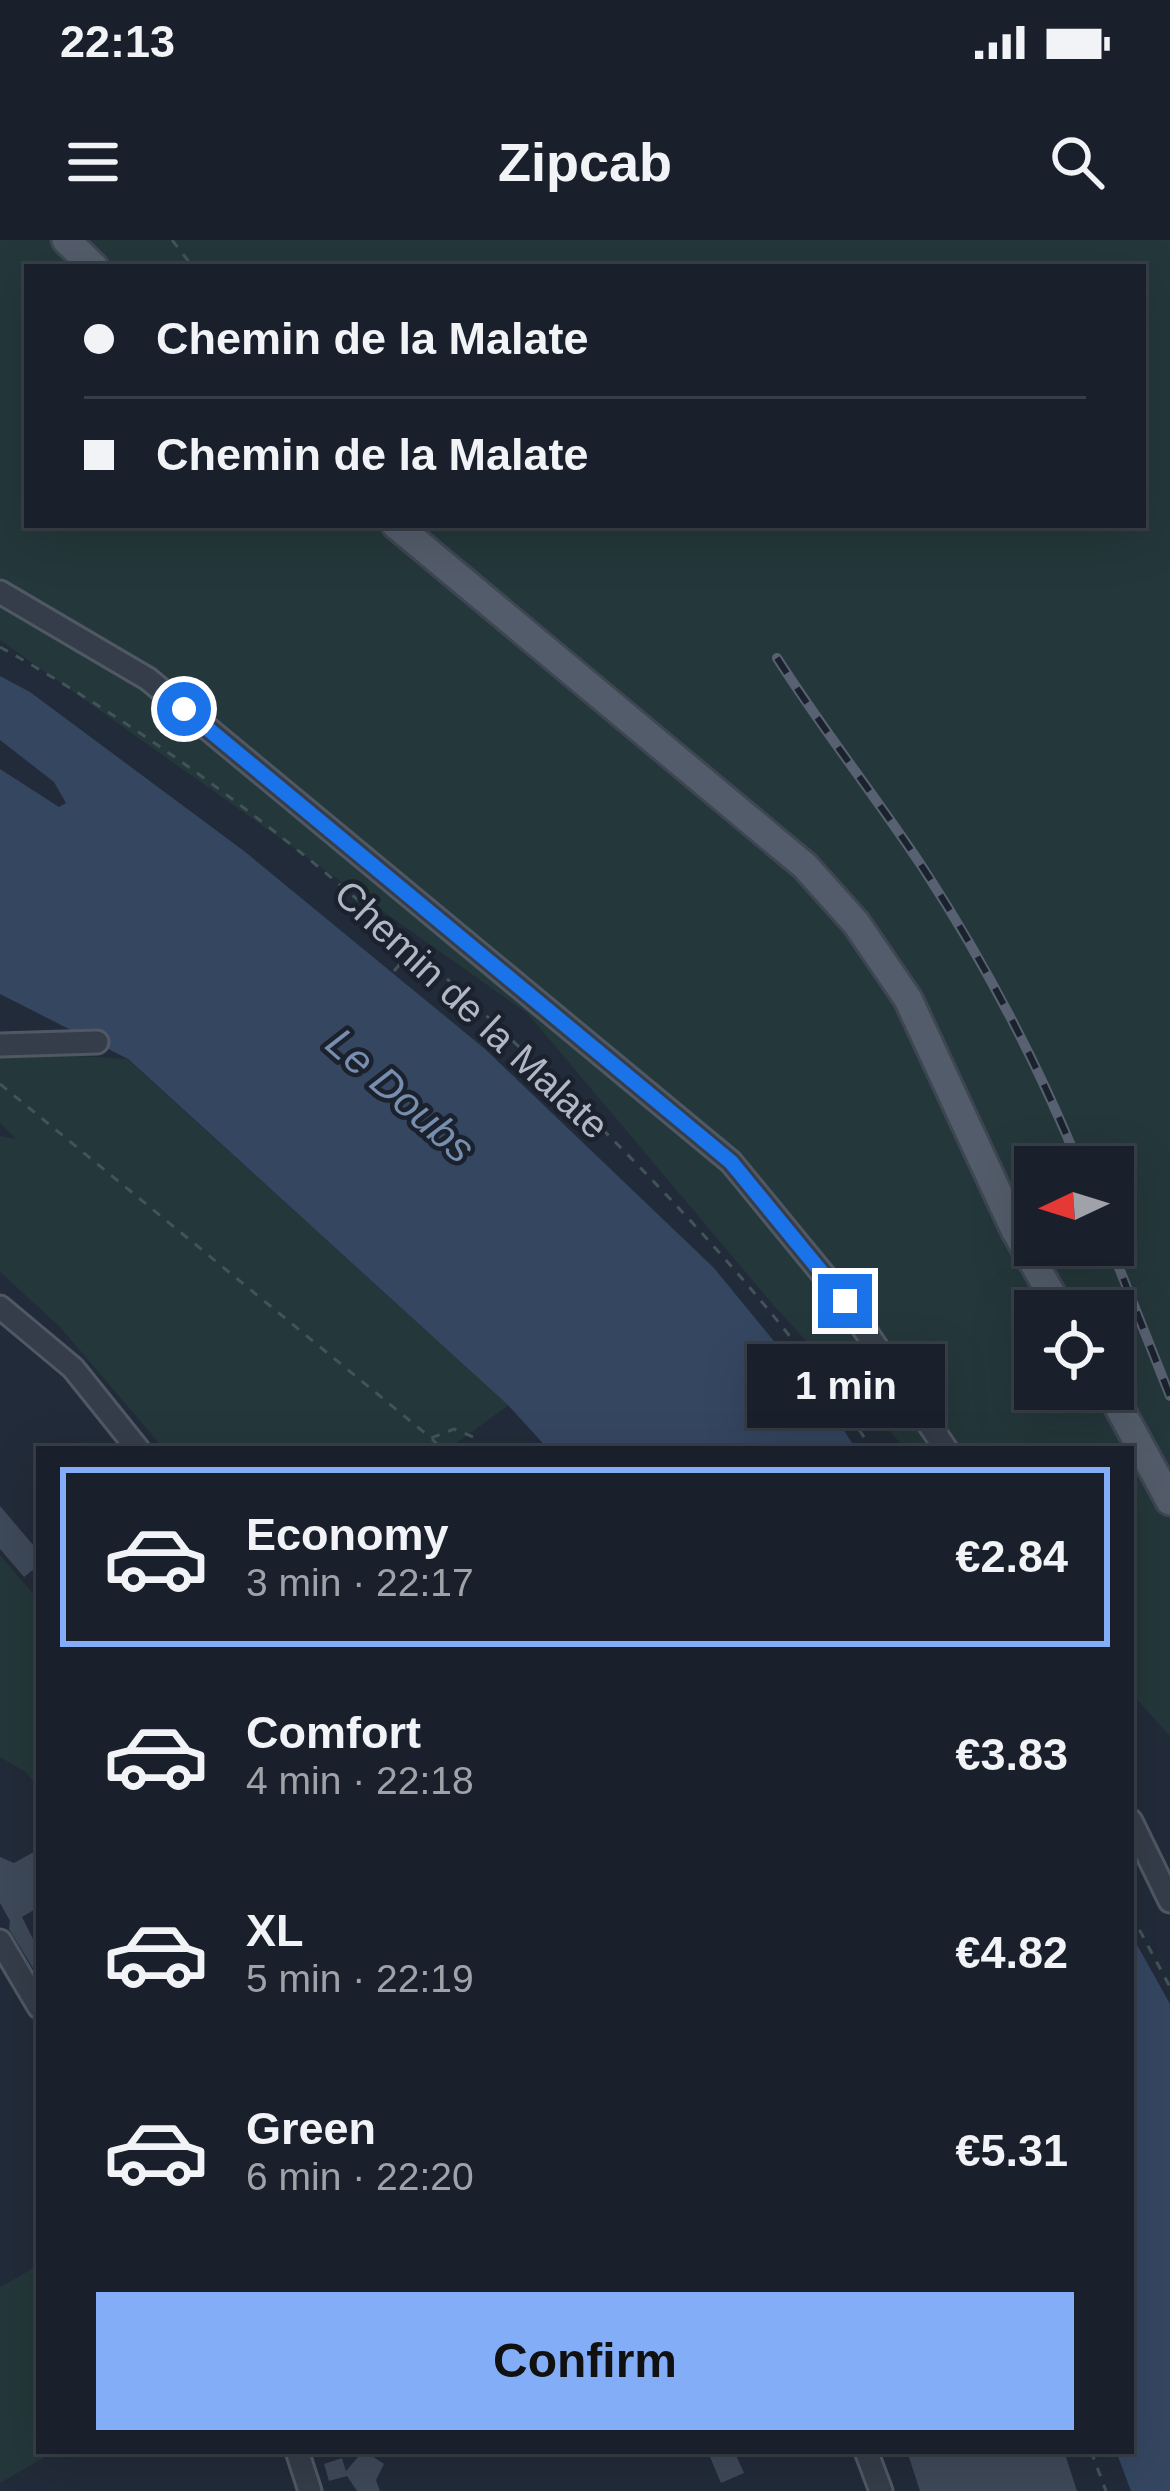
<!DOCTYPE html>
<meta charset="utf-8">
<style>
:root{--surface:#1a202b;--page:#272d37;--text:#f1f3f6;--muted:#9fa3a9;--line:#383e47;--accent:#84adf7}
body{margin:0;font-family:Arial,sans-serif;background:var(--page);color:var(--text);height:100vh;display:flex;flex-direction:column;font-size:45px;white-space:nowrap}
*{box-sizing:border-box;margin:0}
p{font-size:39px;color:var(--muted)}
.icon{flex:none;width:66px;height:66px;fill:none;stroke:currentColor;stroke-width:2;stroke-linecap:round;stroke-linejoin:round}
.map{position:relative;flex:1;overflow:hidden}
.side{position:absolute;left:36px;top:1206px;width:1098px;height:1008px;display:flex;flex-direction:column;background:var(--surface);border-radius:0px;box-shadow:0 12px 48px #0002,0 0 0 3px var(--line)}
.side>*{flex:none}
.top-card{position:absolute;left:24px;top:24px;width:1122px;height:264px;border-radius:0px;box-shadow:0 12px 48px #0002,0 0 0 3px var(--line);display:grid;align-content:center;height:264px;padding:0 60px;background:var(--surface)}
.needle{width:78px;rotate:266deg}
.controls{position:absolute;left:1014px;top:906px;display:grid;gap:24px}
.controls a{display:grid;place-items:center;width:120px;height:120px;border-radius:0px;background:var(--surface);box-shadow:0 12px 48px #0002,0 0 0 3px var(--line);font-size:60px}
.end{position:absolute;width:54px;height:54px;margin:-27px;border:15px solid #1a73e8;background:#fff;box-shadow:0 0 0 6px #fff}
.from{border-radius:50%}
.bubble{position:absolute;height:84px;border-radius:0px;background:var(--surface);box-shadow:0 12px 48px #0002,0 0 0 3px var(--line);font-size:39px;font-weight:800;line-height:84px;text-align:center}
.top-card b{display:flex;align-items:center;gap:42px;height:114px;font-size:45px}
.top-card b+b{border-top:3px solid var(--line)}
.top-card i{width:30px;height:30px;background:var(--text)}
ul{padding:21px 0 0;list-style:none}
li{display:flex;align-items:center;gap:36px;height:180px;margin:0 24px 18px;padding:0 36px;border:6px solid transparent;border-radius:0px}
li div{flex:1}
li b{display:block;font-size:45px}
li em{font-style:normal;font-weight:800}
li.active{border-color:var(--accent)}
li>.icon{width:108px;height:108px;stroke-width:1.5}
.button{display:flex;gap:24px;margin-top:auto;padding:24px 60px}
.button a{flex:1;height:138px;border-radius:0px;background:var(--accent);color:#111;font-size:48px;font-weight:800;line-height:138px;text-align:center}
.status{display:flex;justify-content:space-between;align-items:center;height:84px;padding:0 60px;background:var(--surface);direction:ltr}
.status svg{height:33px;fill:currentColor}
header{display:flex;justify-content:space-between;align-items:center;height:156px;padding:0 60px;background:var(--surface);font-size:54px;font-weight:800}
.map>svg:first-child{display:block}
</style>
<div class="status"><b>22:13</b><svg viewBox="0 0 49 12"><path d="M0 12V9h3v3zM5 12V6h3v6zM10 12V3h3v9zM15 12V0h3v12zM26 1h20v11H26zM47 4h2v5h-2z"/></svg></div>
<header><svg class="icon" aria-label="menu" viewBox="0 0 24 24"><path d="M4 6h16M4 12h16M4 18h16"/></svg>Zipcab<svg class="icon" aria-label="search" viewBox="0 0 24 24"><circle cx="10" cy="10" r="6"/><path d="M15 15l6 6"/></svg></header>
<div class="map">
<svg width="1170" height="2251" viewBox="0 0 1170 2251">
<rect width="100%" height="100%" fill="#222b39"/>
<!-- green -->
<g fill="#24373a" fill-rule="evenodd">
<path d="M0,0H1170V1496L1131,1453V1209H906L774,1066L528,774L0,400ZM27,27H1143V285H27ZM1035,927H1113V1005H1035ZM1035,1071H1113V1149H1035Z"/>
<polygon points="0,811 127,819 509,1165 448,1209 164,1209 60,1087 0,1032 0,896 16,899 0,883"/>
<polygon points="0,1315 39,1361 39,1550 27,1533 0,1517"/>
<polygon points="39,2025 39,2211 55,2211 0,2243 0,2047"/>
</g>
<!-- water -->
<g fill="#354661">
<polygon points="0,436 30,452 244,611 485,809 714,1028 832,1172 856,1209 548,1209 508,1165 128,819 0,754 0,529 59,567 66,563 54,542 0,500"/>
<polygon points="1131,1694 1170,1764 1170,2251 1131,2251 1116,2211 1131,2211"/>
</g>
<!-- building -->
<g fill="#3e4959">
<polygon points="0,1266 39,1312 39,1325 24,1337 0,1309"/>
<polygon points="39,1609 39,1667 22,1677 39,1711 39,1738 9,1689 10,1681 0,1663 0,1617 14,1623"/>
<polygon points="722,2211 734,2211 744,2233 721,2243 710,2217"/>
<polygon points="907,2211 1064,2211 1077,2251 920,2251"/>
<polygon points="372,2216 384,2224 376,2240 380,2251 357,2251 347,2236 329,2241 324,2224 342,2218 346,2231 358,2217"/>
</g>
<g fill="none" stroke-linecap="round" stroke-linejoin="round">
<!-- minor casing -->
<g stroke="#505864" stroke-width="27">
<g id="minor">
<polyline points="0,352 148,439 731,922 845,1061 946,1209"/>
<polyline points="0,805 97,802"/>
<polyline points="0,1067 73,1128 138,1209"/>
<polyline points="1131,1581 1170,1661"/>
<polyline points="0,1701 39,1767"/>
<polyline points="297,2211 310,2251"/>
<polyline points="866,2211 881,2251"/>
</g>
</g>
<!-- major casing -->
<g stroke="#3e4653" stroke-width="33">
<g id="major">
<polyline points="66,0 94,27"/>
<polyline points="396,285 805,626 856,683 908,759 1015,990 1061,1071"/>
<polyline points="1109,1149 1170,1261"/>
</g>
</g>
<!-- path -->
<g stroke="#415458" stroke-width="3" stroke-dasharray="9 9" stroke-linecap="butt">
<polyline points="172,0 193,27"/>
<path d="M0,407C209,523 395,683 564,851C676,961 785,1077 872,1209"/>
<polyline points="394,731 413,710"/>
<polyline points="0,844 431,1198 454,1189 473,1197 483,1209"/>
<polyline points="432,1199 442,1209"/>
<polyline points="1131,1674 1170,1747"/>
<polyline points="1091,2211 1106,2251"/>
</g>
<!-- minor -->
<use href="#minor" stroke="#353d4a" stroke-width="21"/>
<!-- major -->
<use href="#major" stroke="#535c6a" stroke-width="27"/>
<!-- rail casing -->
<g stroke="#576171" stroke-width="10">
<g id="rail">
<path d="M777,418C823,490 876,557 923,628C985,723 1037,822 1080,927"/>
<polyline points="1110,1005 1170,1156"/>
</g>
</g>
<!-- rail -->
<use href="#rail" stroke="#1b222e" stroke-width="6" stroke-dasharray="18" stroke-linecap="butt"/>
</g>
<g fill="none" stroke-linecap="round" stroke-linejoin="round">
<!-- route -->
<polyline stroke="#1a73e8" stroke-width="15" points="184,469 731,922 845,1061"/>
</g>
<g text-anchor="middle" stroke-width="9" stroke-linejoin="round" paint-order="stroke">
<!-- street labels -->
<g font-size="39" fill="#b0b8c6" stroke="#1b222e">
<text transform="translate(472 769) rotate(43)" y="14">Chemin de la Malate</text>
</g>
<!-- water labels -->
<g font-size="42" font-style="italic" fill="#788eae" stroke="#1b222e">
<text transform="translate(401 855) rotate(41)" y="15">Le Doubs</text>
</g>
</g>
</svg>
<div class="controls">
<a><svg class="needle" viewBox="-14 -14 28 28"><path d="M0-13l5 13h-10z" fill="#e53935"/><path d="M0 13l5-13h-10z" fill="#9fa3a9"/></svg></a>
<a><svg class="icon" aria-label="locate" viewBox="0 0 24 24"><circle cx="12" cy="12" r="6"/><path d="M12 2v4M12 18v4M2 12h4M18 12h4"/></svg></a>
</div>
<i class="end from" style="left:184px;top:469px"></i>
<i class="end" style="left:845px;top:1061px"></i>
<div class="bubble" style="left:747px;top:1104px;width:198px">1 min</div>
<div class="top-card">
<b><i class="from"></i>Chemin de la Malate</b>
<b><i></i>Chemin de la Malate</b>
</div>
<section class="side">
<ul>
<li class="active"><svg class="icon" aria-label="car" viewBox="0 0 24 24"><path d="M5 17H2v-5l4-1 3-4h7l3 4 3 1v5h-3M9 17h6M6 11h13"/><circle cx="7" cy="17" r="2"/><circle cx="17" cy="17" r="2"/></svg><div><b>Economy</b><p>3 min · 22:17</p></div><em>€2.84</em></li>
<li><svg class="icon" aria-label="car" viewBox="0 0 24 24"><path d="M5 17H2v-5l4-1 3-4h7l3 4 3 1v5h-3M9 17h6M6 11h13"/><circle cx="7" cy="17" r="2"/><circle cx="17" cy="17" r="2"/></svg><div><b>Comfort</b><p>4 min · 22:18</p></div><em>€3.83</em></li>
<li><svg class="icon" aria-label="car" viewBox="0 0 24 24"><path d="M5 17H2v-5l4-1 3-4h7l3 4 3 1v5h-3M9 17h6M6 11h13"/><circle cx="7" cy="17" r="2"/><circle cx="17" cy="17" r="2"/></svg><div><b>XL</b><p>5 min · 22:19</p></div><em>€4.82</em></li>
<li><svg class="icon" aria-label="car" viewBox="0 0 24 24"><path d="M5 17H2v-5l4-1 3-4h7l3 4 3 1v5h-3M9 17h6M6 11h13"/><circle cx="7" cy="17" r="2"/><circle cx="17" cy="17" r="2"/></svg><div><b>Green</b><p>6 min · 22:20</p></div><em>€5.31</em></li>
</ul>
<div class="button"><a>Confirm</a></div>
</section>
</div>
